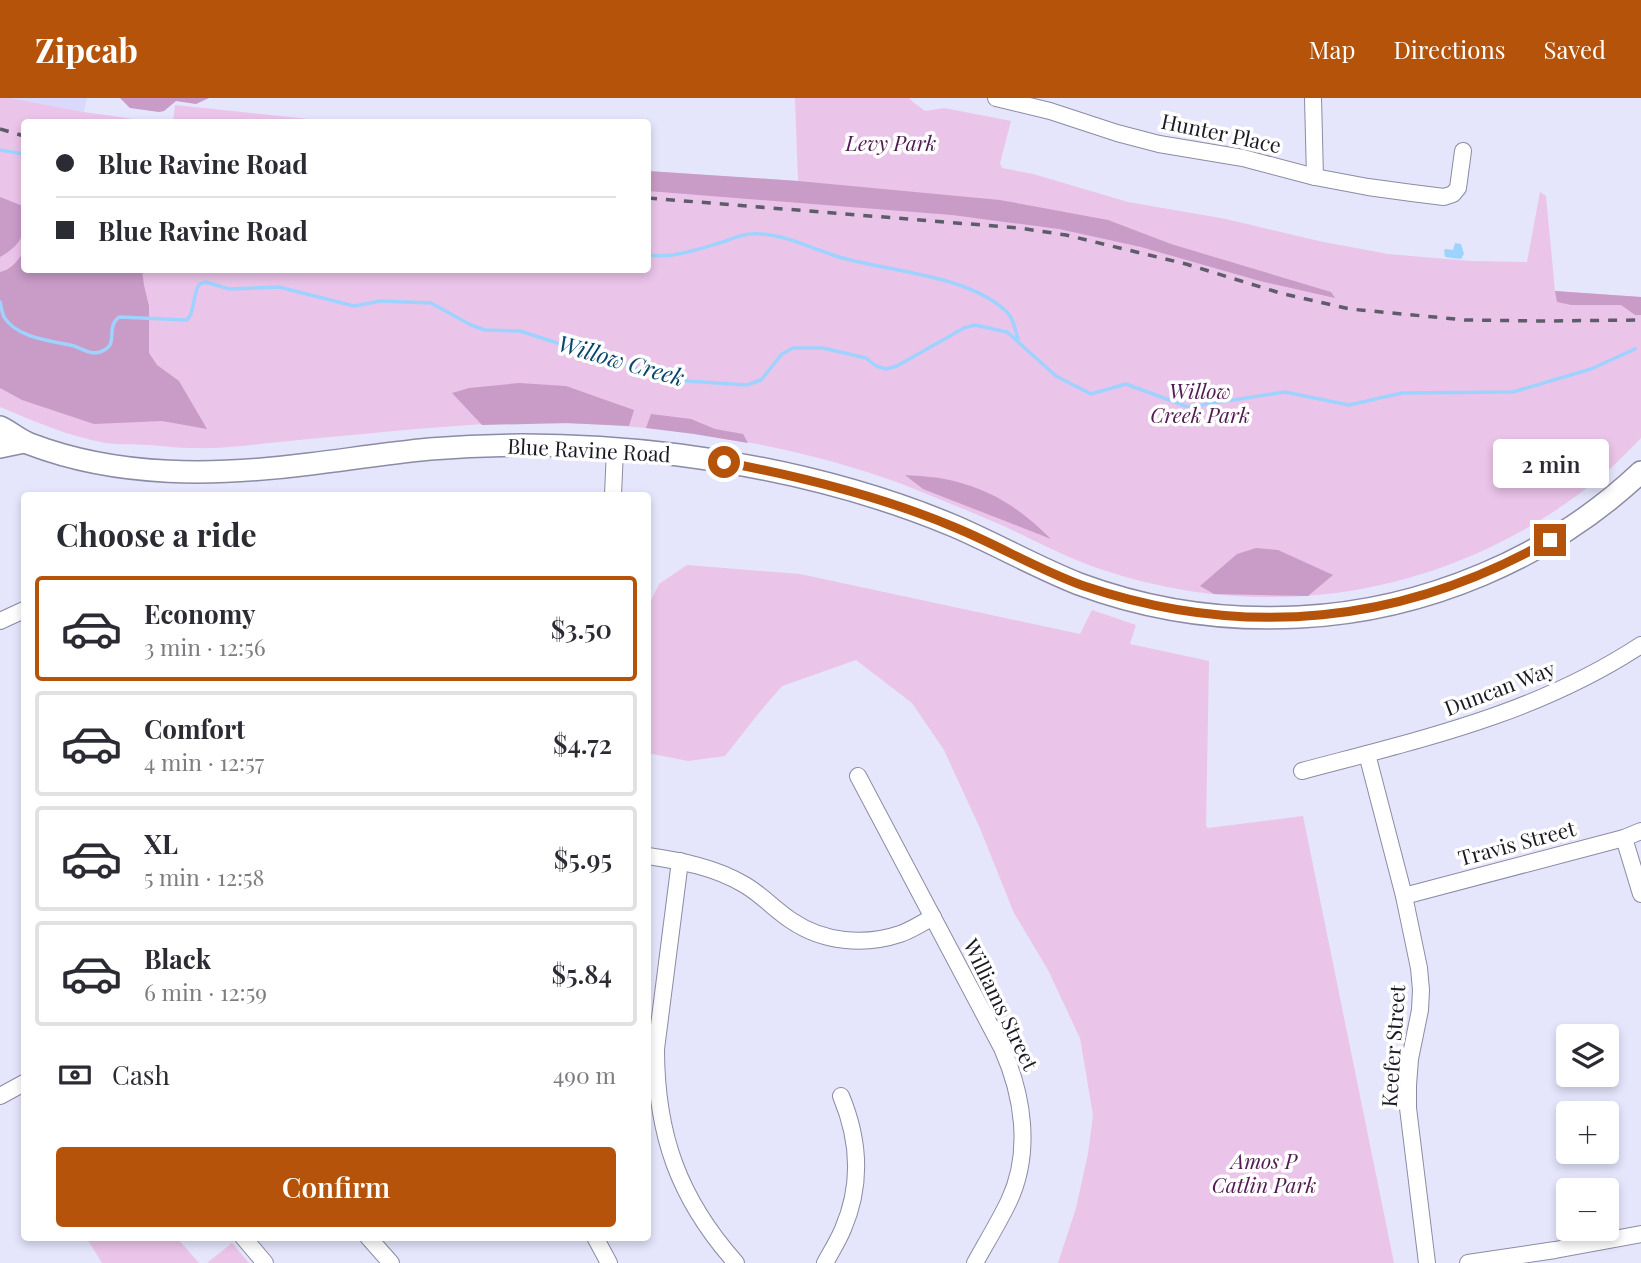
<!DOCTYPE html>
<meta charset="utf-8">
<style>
:root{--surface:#fff;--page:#f2f2f3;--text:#2b2b33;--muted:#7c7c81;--line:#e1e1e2;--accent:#b45309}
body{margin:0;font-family:"Playfair Display",serif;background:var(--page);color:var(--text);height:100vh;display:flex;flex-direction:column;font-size:26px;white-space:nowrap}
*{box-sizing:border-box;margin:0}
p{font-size:23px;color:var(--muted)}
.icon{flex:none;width:38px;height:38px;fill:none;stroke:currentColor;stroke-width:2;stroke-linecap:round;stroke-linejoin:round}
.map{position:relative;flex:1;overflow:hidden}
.drawer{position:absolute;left:21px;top:394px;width:630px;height:749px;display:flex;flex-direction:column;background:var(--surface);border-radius:7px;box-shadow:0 4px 10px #0003}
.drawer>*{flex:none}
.top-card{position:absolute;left:21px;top:21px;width:630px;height:154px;border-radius:7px;box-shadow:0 4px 10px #0003;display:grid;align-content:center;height:154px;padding:0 35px;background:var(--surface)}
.buttons{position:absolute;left:1556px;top:926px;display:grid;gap:14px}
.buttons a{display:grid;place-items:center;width:63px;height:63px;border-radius:7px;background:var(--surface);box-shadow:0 4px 10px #0003;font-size:35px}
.end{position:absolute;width:32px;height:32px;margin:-16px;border:9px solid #b45309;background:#fff;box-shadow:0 0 0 4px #fff}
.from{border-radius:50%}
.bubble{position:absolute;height:49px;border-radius:7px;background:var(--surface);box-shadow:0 4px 10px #0003;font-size:23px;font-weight:600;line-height:49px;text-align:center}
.top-card b{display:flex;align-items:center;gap:24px;height:66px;font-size:26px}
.top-card b+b{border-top:2px solid var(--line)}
.top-card i{width:18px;height:18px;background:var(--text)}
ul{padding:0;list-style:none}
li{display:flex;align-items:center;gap:21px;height:105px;margin:0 14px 10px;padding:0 21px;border:4px solid var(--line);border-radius:7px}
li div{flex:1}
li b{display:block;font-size:26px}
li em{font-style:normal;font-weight:600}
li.current{border-color:var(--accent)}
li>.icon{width:63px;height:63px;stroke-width:1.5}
h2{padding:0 35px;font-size:32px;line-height:84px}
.pay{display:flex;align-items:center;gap:18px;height:77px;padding:0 35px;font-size:26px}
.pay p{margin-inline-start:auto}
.cta{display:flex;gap:14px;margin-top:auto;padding:14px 35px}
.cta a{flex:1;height:80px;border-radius:7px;background:var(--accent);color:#fff;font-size:28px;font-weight:600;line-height:80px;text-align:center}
header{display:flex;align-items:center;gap:42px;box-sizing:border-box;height:98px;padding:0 35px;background:var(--accent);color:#fff}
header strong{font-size:33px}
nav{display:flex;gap:38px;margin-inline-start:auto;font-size:24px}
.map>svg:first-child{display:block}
</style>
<header>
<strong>Zipcab</strong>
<nav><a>Map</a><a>Directions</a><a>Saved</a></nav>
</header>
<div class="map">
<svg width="1641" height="1165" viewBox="0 0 1641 1165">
<rect width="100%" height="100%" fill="#e5e5fc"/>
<!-- built -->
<polygon fill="#d9d9fc" points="10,0 87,0 84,14"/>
<!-- green -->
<g fill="#ebc4e9">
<path d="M0,0H10L84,14L155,24H24V172H648V73L798,83L795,0H909L913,4L925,13L944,10L1011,23L1000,65L1002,70L1033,76L1128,104L1226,121L1323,144L1388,156L1470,163L1527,164L1540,94L1546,98L1555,193L1641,199V340C1629,352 1617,365 1604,376C1520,447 1414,491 1305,498C1227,503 1148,491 1076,462C1052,452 1029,440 1006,429C972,414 937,400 902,386C835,361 763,345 692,335C610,324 525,322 442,329C388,333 333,339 279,344C250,347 221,351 193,350C178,350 164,348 150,347C135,346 120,347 106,345C70,339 34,323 0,309Z"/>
<polygon points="175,7 336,24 173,24"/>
<polygon points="687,467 800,476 1080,536 1092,512 1136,527 1130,546 1209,563 1206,728 1208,730 1303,718 1394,1165 1058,1165 1076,1110 1088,1056 1093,1017 1080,940 1048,872 1014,815 979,728 944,652 912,605 856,562 782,588 758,616 725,658 688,663 648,655 648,509 659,486"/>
<polygon points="86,1139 176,1139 199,1165 102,1165"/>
<polygon points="232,1145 249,1165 207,1165"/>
</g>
<!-- forest -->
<g fill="#c99bc7">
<polygon points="120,0 209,0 196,6 176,3 164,13 159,14 130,10"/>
<polygon points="648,73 798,83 1000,102 1108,122 1171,146 1331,194 1335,200 1260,183 1141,149 1059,131 952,117 648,93"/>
<path d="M0,99L23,108C29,132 22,147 0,159Z"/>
<path d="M24,152V172H142L144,187L149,208V255L157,267L179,283L207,331L162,323L94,326L22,302L0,290V174C11,172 19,162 24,152Z"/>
<polygon points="1555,193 1641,199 1641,217 1635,217 1621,207 1571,207 1557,204"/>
<polygon points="519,285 566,288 634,312 629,328 567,325 482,327 452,295 469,290"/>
<polygon points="651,316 691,321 715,331 743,336 748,345 694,336 646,330"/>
<path d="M905,377C921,378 938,379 954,383C996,394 1020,411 1051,441L923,391Z"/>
<polygon points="1256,450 1278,452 1333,477 1308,498 1214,496 1200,488 1237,456"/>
</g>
<!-- water -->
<polygon fill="#9fd3ff" points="1455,145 1461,146 1464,156 1461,161 1445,159 1444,152 1446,151 1453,152"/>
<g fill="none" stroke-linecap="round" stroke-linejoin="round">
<!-- stream -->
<g stroke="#9fd3ff" stroke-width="3.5">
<polyline points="0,52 24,56"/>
<path d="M648,157C673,161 702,150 726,143C734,140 743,136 751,136C784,134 812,152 843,160C893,174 965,177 1005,212C1013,219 1015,231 1018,241"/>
<path d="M0,204C1,208 2,215 4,219C16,240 53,243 74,248C83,251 91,257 100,254C121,247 104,231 119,219L187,222L191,216L197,190L200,186L206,184L229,191L279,189L354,208L381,203L431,205L471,227L485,232L520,233L672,282L747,287L761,282L782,256L793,250H823L866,260L876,268L886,271L897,268L964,230L975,227L1007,234L1056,278L1091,296L1126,286L1188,309L1285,294L1349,307L1402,295L1513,294L1591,271L1635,251"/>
</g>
<!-- minor casing -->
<g stroke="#8b8ba5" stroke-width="18">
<g id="minor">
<polyline points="996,0 1050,13 1117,35 1159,46 1243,60 1315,79 1368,89 1412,95 1444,99 1453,96 1458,90 1463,53"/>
<polyline points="1313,0 1315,79"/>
<polyline points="613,397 615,351"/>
<polyline points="0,523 24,512"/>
<polyline points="1367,656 1404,798 1419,870 1421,892 1420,912 1410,961 1408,987 1408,1010 1427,1165"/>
<path d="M1302,673C1422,641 1536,616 1641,547"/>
<path d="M858,678L1002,950C1023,997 1032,1054 1009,1103C999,1124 986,1145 975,1165"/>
<polyline points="1624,740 1641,796"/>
<path d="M648,758C681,763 715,769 745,787C762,797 775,812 792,823C823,844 864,848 900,836C912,832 922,825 933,819"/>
<path d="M680,763L656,951C656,1037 679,1101 736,1165"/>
<polyline points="1404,798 1624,740 1641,733"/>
<polyline points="0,998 24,985"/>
<polyline points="243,1139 265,1165"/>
<polyline points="368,1139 391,1165"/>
<polyline points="595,1139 609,1165"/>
<path d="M825,1165C831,1154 838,1143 843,1131C862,1087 859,1041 841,998"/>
<polyline points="1468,1165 1555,1152 1641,1136"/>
</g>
</g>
<!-- major casing -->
<g stroke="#8b8ba5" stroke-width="24">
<g id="major">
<path d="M0,329C11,334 19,342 30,346C119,380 217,378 310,366C350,361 390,355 430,351C511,344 598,347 679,357C771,369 868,392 954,428C996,446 1036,469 1079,486C1149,512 1225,523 1299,519C1424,513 1550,460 1641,374"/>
<polyline points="0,349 24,344"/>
</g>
</g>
<!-- minor -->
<use href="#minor" stroke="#fff" stroke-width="16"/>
<!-- major -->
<use href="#major" stroke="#fff" stroke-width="21"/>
<!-- rail -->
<g stroke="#5c5c6b" stroke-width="3.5" stroke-dasharray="9 9" stroke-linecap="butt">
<polyline points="0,31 24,38"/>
<polyline points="648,100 1019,130 1066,137 1186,166 1280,195 1350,211 1465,222 1543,223 1641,222"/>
</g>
</g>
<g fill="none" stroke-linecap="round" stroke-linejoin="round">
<!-- route -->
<path stroke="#b45309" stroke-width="9" d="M724,364C803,379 881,398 954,429C998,447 1039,472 1084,488C1245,542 1403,526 1550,442"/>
</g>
<g text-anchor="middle" stroke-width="7" stroke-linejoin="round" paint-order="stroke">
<!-- street labels -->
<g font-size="21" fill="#1a1a24" stroke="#fff">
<text transform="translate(1221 36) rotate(12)" y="7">Hunter Place</text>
<text transform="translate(589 353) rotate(3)" y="7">Blue Ravine Road</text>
<text transform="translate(1500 591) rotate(-21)" y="7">Duncan Way</text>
<text transform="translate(1517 746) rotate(-15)" y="7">Travis Street</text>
<text transform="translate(1000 907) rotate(64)" y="7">Williams Street</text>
<text transform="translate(1394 948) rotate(-86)" y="7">Keefer Street</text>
</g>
<!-- park labels -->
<g font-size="21" font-style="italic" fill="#521a52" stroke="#fff">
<text x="891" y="53">Levy Park</text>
<text x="1200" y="301">Willow<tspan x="1200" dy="24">Creek Park</tspan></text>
<text x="1264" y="1071">Amos P<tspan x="1264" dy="24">Catlin Park</tspan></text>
</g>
<!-- water labels -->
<g font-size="23" font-style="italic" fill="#07466e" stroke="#fff">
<text transform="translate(621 263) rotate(16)" y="8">Willow Creek</text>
</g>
</g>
</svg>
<div class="buttons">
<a><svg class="icon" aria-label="layers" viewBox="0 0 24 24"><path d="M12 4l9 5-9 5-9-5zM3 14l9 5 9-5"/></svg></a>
<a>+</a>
<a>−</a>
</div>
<i class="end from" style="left:724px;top:364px"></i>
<i class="end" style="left:1550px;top:442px"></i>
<div class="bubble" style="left:1493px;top:341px;width:116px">2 min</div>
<div class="top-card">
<b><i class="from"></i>Blue Ravine Road</b>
<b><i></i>Blue Ravine Road</b>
</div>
<section class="drawer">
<h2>Choose a ride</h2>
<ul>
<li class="current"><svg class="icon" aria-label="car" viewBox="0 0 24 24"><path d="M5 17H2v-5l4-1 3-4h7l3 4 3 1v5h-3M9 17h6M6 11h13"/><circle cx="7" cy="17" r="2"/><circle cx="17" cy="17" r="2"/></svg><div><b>Economy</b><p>3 min · 12:56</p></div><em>$3.50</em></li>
<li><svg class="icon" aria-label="car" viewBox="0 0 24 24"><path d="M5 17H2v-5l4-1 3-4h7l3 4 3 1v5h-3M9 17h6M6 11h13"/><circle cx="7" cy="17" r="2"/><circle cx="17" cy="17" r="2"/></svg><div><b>Comfort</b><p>4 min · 12:57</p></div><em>$4.72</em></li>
<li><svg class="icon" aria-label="car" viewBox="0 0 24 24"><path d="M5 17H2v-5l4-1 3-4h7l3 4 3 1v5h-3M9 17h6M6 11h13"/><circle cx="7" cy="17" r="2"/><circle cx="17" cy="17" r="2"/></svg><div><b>XL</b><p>5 min · 12:58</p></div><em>$5.95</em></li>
<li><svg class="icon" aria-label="car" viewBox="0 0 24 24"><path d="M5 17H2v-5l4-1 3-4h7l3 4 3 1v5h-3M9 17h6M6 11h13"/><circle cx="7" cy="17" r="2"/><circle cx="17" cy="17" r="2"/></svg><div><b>Black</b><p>6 min · 12:59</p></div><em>$5.84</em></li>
</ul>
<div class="pay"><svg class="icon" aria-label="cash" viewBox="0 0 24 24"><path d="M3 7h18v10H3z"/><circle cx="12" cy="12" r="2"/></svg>Cash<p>490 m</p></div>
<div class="cta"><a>Confirm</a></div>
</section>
</div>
